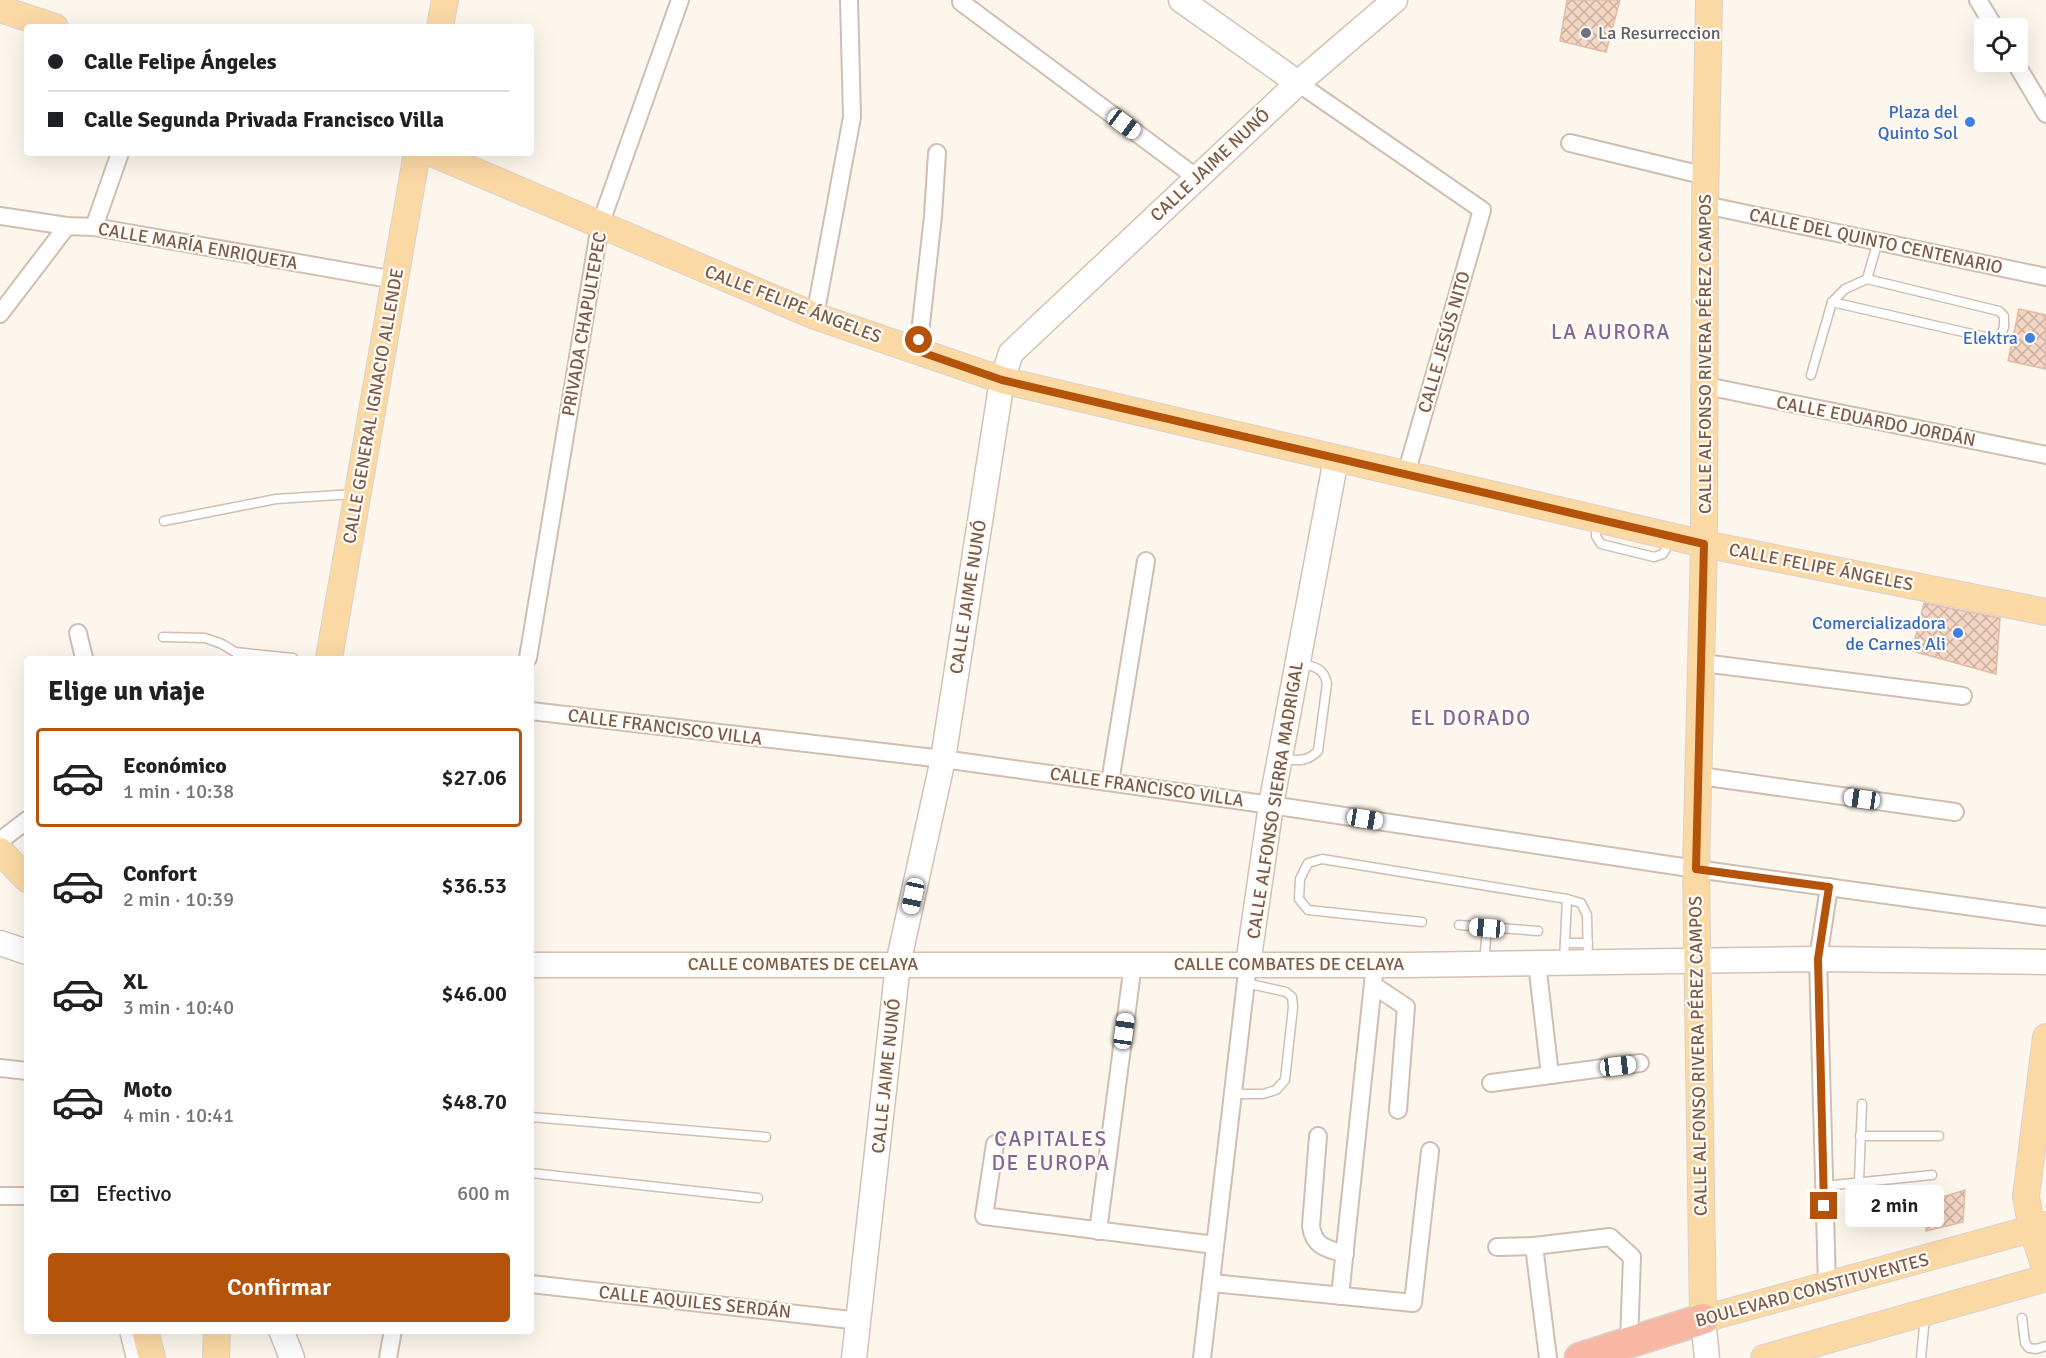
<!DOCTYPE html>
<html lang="es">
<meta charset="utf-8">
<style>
:root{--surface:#fff;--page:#f6f6f6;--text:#202124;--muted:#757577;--line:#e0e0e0;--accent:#b45309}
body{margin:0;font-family:Signika,sans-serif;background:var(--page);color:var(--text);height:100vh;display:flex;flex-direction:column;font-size:22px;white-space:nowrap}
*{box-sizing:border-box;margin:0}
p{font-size:20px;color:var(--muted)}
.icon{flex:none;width:33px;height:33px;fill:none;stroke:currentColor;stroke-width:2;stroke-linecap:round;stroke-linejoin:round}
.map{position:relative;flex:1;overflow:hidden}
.drawer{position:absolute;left:24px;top:656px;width:510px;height:678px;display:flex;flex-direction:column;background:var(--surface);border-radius:6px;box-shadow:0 6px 24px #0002}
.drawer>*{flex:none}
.guide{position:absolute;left:24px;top:24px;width:510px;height:132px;border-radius:6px;box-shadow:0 6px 24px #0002;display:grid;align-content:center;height:132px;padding:0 24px;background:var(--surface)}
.fabs{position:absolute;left:1974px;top:18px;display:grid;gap:12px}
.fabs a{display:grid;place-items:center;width:54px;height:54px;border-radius:6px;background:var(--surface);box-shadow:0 6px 24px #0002;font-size:30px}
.end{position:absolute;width:27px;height:27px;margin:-14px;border:8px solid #b45309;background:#fff;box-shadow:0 0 0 3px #fff}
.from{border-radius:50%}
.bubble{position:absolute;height:42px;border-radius:6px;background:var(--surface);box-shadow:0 6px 24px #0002;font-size:20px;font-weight:600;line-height:42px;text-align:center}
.car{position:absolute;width:18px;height:36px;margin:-18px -9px;border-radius:8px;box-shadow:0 0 4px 2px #0007;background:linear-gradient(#fff 24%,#345 0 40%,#fff 0 76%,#345 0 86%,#fff 0)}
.guide b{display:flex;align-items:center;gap:21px;height:57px;font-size:22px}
.guide b+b{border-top:2px solid var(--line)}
.guide i{width:15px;height:15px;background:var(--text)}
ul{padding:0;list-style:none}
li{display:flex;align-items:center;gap:18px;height:99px;margin:0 12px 9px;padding:0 12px;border:3px solid transparent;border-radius:6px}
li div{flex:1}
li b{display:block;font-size:22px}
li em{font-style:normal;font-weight:600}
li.current{border-color:var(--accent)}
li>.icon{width:54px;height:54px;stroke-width:1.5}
h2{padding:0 24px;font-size:27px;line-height:72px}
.pay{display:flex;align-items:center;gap:15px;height:66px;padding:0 24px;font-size:22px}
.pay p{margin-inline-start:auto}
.action{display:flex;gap:12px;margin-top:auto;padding:12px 24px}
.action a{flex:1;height:69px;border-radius:6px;background:var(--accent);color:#fff;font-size:24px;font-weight:600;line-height:69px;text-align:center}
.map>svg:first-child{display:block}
</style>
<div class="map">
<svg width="2046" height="1358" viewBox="0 0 2046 1358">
<defs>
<pattern id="building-cross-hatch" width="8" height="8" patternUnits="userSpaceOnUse" patternTransform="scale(1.5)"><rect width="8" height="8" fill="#f3d5c3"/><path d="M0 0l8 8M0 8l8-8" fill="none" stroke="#cab0a1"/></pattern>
</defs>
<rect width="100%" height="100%" fill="#fdf6ec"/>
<!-- building -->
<g fill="url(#building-cross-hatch)" stroke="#e6bba3" stroke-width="1.5">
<polygon points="1567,0 1620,0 1606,52 1560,41"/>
<polygon points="2019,309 2046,315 2046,369 2008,361"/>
<polygon points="1924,603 2000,618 1996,674 1912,651"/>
<polygon points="1965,1190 1963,1222 1926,1231 1929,1201"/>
</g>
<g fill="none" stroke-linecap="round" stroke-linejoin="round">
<!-- lane casing -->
<g stroke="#d1beb0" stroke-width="11">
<g id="lane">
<polyline points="1832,302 1994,339 2000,337 2004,327 2004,316 1999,311 1867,279"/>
<polyline points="1811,375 1832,302 1845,289 1867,279 1878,241"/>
<polyline points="164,521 276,499 354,494"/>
<polyline points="1596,522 1596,536 1601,544 1654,557 1663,554 1671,540"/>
<polyline points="163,637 205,638 222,644 235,652 293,658"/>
<path d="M1281,759C1296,760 1306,763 1318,751L1327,683C1323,667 1314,667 1300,663"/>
<polyline points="1422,922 1308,910 1299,899 1300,879 1308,863 1322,859 1567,899 1581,903 1587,915 1588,961"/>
<polyline points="1459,925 1538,931"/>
<polyline points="1565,943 1588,943"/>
<polyline points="1564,961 1567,899"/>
<polyline points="1484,963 1487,928"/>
<polyline points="1233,1094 1263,1094 1276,1090 1285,1080 1293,1007 1292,997 1286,992 1246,983"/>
<polyline points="531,1117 766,1137"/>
<polyline points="1860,1136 1939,1136"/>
<polyline points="531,1173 758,1198"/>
<polyline points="1859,1181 1862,1104"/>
<polyline points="1824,1186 1932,1175"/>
<polyline points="2022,1318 2025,1343 2029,1348 2036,1349 2046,1346"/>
<polyline points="1921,1358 1925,1317"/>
</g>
</g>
<!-- street casing -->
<g stroke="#d1beb0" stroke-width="20">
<g id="street">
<polyline points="1978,0 1995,28"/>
<polyline points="961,2 1197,178"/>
<polyline points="2015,62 2046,114"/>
<polyline points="1298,83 1482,210 1406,474"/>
<polyline points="1570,143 1706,176"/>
<polyline points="1705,205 2046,277"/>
<polyline points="0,216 67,226 94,227 395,280"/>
<polyline points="94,227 120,153"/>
<polyline points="0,314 67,226"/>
<polyline points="815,316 852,117 849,0"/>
<polyline points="918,351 933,216 937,153"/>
<polyline points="1706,386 2046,455"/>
<polyline points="78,633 84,658"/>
<polyline points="528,658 600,225 680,0"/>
<polyline points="1703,663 1963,696"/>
<polyline points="531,711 943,759 1271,805 1696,869 2046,917"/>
<polyline points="1700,776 1955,812"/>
<polyline points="1110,782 1146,561"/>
<polyline points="0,841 27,820"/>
<polyline points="1537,963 1550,1075"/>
<polyline points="1373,985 1406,1007 1398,1110"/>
<polyline points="0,1068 27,1071"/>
<polyline points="1491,1083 1640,1063"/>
<path d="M1318,1136L1311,1226C1314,1247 1326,1248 1345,1254"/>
<polyline points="995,1144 984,1216 1215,1245"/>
<polyline points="0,1196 27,1196"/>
<polyline points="1098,1231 1133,964"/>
<polyline points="1534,1246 1548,1358"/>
<polyline points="1497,1247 1534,1246 1610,1237 1632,1257 1629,1342"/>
<polyline points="1212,1283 1413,1303 1430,1151"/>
<polyline points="531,1284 860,1321"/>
<polyline points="1827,1286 1818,959 1829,887"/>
<polyline points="1340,1296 1375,964"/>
<polyline points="388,1358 393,1330"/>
<polyline points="1202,1358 1248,964"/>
</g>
</g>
<!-- secondary casing -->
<g stroke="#d6c0b0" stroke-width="27">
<g id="secondary">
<polyline points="1181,0 1298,83"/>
<polyline points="0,943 27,952"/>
<polyline points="1248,964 1271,805 1336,459"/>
<polyline points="531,965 1407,965 1818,959 2046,962"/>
<polyline points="1703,1319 1707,1358"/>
<polyline points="132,1330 139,1358"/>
<polyline points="281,1330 292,1358"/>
<polyline points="854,1358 898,964 943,759 1002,380 1011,353 1298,83 1395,0"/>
</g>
</g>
<!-- primary casing -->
<g stroke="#dad1cd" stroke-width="28">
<g id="primary">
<polyline points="1709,0 1705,205 1704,544 1696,869 1703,1319 2046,1225"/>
<polyline points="0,9 55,27"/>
<polyline points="440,27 445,0"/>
<polyline points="432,153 815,316 1002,380 1704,544 2046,612"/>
<polyline points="329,658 417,153"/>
<polyline points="0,851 27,879"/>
<polyline points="2046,1037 2026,1197 2032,1229 2046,1270"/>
<polyline points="145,1330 152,1358"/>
<polyline points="216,1358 217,1330"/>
<polyline points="1764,1358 2046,1278"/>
</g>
</g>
<!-- highway casing -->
<g stroke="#dad1cd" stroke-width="33">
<polyline id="highway" points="1580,1358 1703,1319"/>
</g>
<!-- lane -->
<use href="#lane" stroke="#fff" stroke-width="8"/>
<!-- street -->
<use href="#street" stroke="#fff" stroke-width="16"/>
<!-- secondary -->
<use href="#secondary" stroke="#fff" stroke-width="24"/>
<!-- primary -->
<use href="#primary" stroke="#fbd9a5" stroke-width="26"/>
<!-- highway -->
<use href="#highway" stroke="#f7b7a3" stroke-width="30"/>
</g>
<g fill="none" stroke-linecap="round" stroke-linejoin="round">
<!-- route -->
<polyline stroke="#b45309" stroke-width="8" points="919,340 918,351 1002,380 1704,544 1696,869 1829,887 1818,959 1824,1206"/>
</g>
<!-- markers -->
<circle fill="#6b7280" stroke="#fffaf3" stroke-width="2" cx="1586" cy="33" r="6"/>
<g fill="#3f7fe0" stroke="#fffaf3" stroke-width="2">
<circle cx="1970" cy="122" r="6"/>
<circle cx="2030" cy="338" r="6"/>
<circle cx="1958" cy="633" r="6"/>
</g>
<g text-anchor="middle" stroke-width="4.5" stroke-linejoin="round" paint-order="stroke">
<!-- worship labels -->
<g font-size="18" fill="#5b616d" stroke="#fffaf3" text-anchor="start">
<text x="1598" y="39">La Resurreccion</text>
</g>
<!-- shop labels -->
<g font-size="18" fill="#366cbe" stroke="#fffaf3" text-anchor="end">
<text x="1958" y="118">Plaza del<tspan x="1958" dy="21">Quinto Sol</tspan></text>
<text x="2018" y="344">Elektra</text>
<text x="1946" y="629">Comercializadora<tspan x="1946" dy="21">de Carnes Ali</tspan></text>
</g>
<!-- street labels -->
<g font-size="18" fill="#7a5c4d" stroke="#fffaf3">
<text transform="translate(1210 165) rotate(-43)" y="6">CALLE JAIME NUNÓ</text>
<text transform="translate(1876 241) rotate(12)" y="6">CALLE DEL QUINTO CENTENARIO</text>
<text transform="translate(198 246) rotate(10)" y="6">CALLE MARÍA ENRIQUETA</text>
<text transform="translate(793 304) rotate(21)" y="6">CALLE FELIPE ÁNGELES</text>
<text transform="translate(584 324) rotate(-80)" y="6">PRIVADA CHAPULTEPEC</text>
<text transform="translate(1444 342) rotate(-74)" y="6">CALLE JESÚS NITO</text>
<text transform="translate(1705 354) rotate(-90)" y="6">CALLE ALFONSO RIVERA PÉREZ CAMPOS</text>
<text transform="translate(373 406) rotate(-80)" y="6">CALLE GENERAL IGNACIO ALLENDE</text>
<text transform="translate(1876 421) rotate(11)" y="6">CALLE EDUARDO JORDÁN</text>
<text transform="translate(1821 567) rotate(11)" y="6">CALLE FELIPE ÁNGELES</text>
<text transform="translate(968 597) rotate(-81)" y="6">CALLE JAIME NUNÓ</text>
<text transform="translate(665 727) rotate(7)" y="6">CALLE FRANCISCO VILLA</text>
<text transform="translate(1147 787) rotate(8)" y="6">CALLE FRANCISCO VILLA</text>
<text transform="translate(1275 800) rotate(-81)" y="6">CALLE ALFONSO SIERRA MADRIGAL</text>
<text x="803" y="970">CALLE COMBATES DE CELAYA</text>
<text x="1289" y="970">CALLE COMBATES DE CELAYA</text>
<text transform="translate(1698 1056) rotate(-91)" y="6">CALLE ALFONSO RIVERA PÉREZ CAMPOS</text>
<text transform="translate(886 1076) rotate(-84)" y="6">CALLE JAIME NUNÓ</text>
<text transform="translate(1812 1290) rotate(-15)" y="6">BOULEVARD CONSTITUYENTES</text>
<text transform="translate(695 1302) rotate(6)" y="6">CALLE AQUILES SERDÁN</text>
</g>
<!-- quarter labels -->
<g font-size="21" letter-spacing="1.5" fill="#846695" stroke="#fffaf3">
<text x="1611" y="339">LA AURORA</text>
<text x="1471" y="725">EL DORADO</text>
<text x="1051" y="1146">CAPITALES<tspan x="1051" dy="24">DE EUROPA</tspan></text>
</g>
</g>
</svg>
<div class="fabs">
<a><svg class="icon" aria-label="locate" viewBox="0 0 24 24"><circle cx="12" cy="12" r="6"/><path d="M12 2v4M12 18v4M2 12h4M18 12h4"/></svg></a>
</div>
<i class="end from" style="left:919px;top:340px"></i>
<i class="end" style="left:1824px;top:1206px"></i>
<div class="bubble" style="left:1845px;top:1185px;width:99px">2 min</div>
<i class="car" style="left:1124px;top:124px;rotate:127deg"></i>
<i class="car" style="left:1862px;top:799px;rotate:278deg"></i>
<i class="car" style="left:1365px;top:819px;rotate:99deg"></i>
<i class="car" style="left:913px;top:896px;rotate:192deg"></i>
<i class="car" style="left:1487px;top:928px;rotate:275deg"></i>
<i class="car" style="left:1124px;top:1031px;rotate:8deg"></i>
<i class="car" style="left:1618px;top:1066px;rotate:83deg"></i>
<div class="guide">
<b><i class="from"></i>Calle Felipe Ángeles</b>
<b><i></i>Calle Segunda Privada Francisco Villa</b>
</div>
<section class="drawer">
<h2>Elige un viaje</h2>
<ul>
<li class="current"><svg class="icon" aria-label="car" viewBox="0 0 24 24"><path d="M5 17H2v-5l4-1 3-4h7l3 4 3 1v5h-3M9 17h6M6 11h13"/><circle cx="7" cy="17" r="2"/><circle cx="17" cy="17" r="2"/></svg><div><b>Económico</b><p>1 min · 10:38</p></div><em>$27.06</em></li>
<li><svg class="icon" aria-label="car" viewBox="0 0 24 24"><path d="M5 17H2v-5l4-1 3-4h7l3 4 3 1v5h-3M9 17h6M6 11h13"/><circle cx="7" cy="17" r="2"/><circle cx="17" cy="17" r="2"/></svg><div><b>Confort</b><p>2 min · 10:39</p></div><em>$36.53</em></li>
<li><svg class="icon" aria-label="car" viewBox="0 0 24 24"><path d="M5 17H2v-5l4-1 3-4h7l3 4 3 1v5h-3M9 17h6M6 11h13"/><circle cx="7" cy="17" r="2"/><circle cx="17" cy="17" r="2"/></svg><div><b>XL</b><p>3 min · 10:40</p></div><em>$46.00</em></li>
<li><svg class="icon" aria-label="car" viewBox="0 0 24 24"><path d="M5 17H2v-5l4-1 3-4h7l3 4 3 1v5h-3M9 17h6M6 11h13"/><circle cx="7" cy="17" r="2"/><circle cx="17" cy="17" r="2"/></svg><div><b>Moto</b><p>4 min · 10:41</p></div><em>$48.70</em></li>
</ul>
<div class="pay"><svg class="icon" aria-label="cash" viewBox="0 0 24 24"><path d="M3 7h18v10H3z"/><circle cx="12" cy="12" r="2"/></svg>Efectivo<p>600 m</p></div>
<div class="action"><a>Confirmar</a></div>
</section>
</div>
